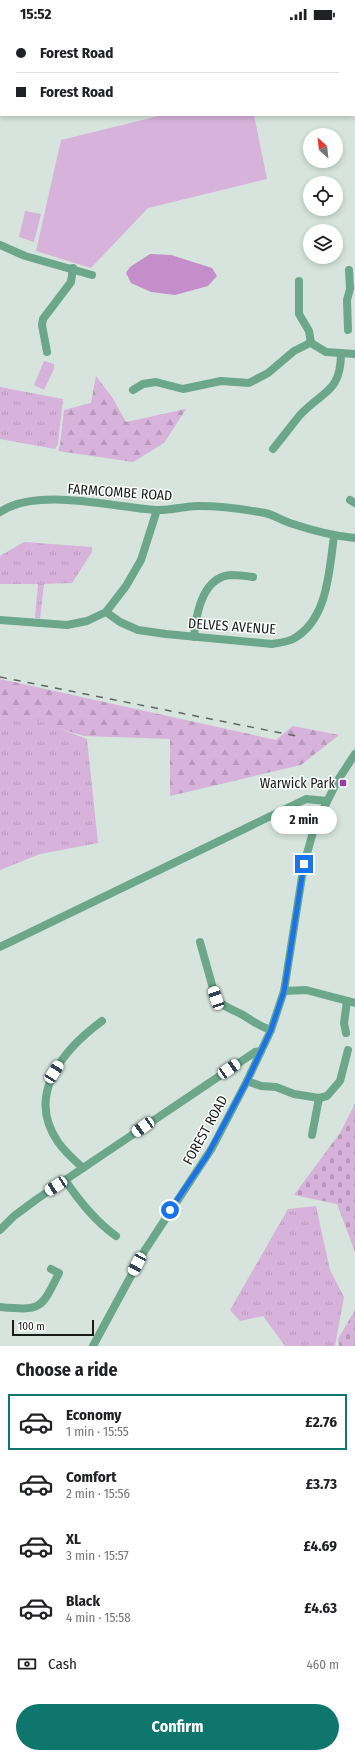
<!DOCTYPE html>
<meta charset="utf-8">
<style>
:root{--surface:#fff;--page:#f2f2f2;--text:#202124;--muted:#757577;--line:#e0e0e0;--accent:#0f766e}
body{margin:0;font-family:"Fira Sans Condensed",sans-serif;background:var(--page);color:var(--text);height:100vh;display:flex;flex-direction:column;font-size:15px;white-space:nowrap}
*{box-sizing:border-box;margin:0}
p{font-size:13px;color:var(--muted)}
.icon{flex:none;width:22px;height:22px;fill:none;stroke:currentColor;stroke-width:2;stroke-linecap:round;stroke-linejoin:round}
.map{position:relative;height:1318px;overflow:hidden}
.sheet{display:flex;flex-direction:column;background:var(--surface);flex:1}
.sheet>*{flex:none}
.guide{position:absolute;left:0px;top:0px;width:355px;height:88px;box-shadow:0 2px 6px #0003;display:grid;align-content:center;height:88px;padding:0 16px;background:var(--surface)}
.needle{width:26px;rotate:333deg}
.buttons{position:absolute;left:303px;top:100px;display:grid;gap:8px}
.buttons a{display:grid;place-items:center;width:40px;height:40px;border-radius:50%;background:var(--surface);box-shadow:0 2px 6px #0003;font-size:20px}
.scale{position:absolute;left:12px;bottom:10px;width:82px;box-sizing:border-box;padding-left:4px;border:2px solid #181c1a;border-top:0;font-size:11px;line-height:14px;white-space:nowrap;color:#181c1a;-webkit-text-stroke:3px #fff;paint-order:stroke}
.end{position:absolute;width:18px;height:18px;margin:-9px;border:5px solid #1a73e8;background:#fff;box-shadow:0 0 0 2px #fff}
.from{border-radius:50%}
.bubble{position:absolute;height:28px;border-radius:14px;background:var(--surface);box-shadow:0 2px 6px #0003;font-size:13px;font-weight:700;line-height:28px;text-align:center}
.car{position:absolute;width:12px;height:24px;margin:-12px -6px;border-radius:5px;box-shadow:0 0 3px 1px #0007;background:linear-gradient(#fff 24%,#345 0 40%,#fff 0 76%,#345 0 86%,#fff 0)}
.guide b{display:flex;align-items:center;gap:14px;height:38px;font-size:15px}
.guide b+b{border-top:1px solid var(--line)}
.guide i{width:10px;height:10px;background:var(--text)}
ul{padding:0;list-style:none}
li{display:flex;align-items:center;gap:12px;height:56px;margin:0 8px 6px;padding:0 8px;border:2px solid transparent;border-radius:0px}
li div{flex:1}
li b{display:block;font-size:15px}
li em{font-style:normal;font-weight:700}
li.active{border-color:var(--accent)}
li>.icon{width:36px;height:36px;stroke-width:1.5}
h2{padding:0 16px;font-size:18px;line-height:48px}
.pay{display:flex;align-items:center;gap:10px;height:44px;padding:0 16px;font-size:15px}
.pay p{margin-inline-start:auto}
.button{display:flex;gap:8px;margin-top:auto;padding:8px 16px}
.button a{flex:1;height:46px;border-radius:24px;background:var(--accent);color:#fff;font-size:16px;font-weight:700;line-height:46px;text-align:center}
.status{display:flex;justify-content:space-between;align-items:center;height:28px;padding:0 20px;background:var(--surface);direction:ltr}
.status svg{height:11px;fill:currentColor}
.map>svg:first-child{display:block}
</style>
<div class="status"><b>15:52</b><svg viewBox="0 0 49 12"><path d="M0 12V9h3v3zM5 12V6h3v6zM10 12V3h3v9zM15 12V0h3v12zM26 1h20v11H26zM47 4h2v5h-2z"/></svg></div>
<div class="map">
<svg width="355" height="1318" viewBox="0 0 355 1318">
<defs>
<pattern id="forest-firs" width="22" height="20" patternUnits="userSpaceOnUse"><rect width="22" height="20" fill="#d7b2db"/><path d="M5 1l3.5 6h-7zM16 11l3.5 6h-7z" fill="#b898bb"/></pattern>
<pattern id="cemetery-stones" width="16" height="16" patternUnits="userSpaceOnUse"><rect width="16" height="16" fill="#d7b2db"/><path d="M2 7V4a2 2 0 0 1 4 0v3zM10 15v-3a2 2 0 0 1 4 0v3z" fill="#b898bb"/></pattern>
<pattern id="park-tufts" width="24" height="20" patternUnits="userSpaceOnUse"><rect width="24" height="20" fill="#d7b2db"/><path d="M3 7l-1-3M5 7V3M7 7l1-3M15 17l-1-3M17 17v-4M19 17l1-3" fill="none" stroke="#b898bb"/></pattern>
</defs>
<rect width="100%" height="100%" fill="#d6e4dd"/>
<!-- grass -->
<g fill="#d7b2db">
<polygon points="163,87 254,87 267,151 148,180 91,240 36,223 61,112"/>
<polygon points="25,183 41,186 34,214 19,209"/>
<polygon points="44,333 54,336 54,341 44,362 34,357"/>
</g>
<!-- forest -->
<g fill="url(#forest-firs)">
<polygon points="96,348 112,369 126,394 186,381 164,415 133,434 58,423 60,417 64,382 91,375"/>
<polygon points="0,651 276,712 293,698 339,707 301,737 170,768 170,711 84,708 29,692 0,692"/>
</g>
<!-- cemetery -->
<g fill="url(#cemetery-stones)">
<polygon points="355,1076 355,1224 337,1176 294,1167 340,1105"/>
<polygon points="355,1282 355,1318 339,1318 338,1311"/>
</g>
<!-- park -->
<g fill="url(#park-tufts)">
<polygon points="0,359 63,371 58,416 55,421 0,411"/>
<polygon points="24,514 92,519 92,524 72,555 44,556 40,591 35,590 38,556 0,556 0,528"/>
<polygon points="0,688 28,689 87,711 98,815 40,826 0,842"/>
<polygon points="316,1178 330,1242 344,1269 335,1318 285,1318 263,1288 240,1293 230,1282 288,1181"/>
</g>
<!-- water -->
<polygon fill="#c38ec9" points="150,226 171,227 212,240 217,248 208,258 175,267 151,264 131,255 126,245 130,239"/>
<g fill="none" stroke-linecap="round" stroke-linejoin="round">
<!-- minor -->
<g stroke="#6ca78c" stroke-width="8">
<polyline points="156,1 161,0"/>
<polyline points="0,41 1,40"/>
<polyline points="0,217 25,228 92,247"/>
<polyline points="299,253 299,286 309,303 311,315"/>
<polyline points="348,302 347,272 350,261 349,242"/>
<polyline points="47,324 42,297 43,291 71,254 73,240"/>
<polyline points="133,362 143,356 156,354 183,361 221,353 249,355 268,345 294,323 308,316 311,315 326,324 355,326"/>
<path d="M273,421C282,410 291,398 300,387C322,363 341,365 341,325"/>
<polyline points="350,472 355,475"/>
<path d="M0,484C37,459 112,479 156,482C170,483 184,478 198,478C220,478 243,481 265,485C274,487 283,493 293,496C314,503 333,508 355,510"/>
<path d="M106,584L120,594L138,602L166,606L272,616C279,615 287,614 293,611C328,592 329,543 334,508"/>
<polyline points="0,592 67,597 87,593 106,584 126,558 141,532 157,482"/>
<path d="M194,609C196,586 202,549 231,547C238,547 246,548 253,549"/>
<path d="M200,914L216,971C223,979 234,982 243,987C253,993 260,999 271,1002"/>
<polyline points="0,919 306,771 327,773"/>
<polyline points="284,963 306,962 355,975"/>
<polyline points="346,1005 344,995 347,973"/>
<polyline points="247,1053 261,1058 276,1059 294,1066 319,1070 327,1068 340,1053 348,1022"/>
<polyline points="312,1107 319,1070"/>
<path d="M83,1140C74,1132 65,1124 58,1114C25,1066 64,1021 102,993"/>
<path d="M65,1152C80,1174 95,1193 116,1208"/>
<polyline points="0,1202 14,1188 37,1171 255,1024 261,1023"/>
<path d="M0,1279C42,1283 41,1281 59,1245L51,1241"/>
<polyline points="93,1318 145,1222 212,1120 247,1053 271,1002 284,963 304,836 315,797 338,752 355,726"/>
</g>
<!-- rail -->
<polyline stroke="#5f6763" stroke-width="1.5" stroke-dasharray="7 7" stroke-linecap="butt" points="0,649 296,708"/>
</g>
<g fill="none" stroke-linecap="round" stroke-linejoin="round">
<!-- route -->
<polyline stroke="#1a73e8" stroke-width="5" points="170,1182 207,1128 247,1053 271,1002 284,963 304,836"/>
</g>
<!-- markers -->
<rect fill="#9b3da6" stroke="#fff" stroke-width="1.5" x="339" y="751" width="8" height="8" rx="2"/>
<g text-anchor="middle" stroke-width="3" stroke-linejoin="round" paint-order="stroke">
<!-- street labels -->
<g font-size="14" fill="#181c1a" stroke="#fff">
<text transform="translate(120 464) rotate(4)" y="5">FARMCOMBE ROAD</text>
<text transform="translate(232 598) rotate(4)" y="5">DELVES AVENUE</text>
<text transform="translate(205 1102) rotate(-61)" y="5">FOREST ROAD</text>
</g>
<!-- poi labels -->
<g font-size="14" fill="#181c1a" stroke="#fff" text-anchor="end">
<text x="335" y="760">Warwick Park</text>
</g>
</g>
</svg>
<div class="buttons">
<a><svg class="needle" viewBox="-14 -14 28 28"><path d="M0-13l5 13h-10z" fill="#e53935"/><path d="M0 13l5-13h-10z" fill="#757577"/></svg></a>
<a><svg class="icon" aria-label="locate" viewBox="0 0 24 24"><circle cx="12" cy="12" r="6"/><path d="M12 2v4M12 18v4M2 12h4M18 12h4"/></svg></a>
<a><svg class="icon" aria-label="layers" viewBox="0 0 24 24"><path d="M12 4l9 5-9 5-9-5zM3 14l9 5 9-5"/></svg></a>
</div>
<div class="scale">100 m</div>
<i class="end from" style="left:170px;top:1182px"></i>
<i class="end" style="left:304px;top:836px"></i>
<div class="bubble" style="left:271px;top:778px;width:66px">2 min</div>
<i class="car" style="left:216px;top:970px;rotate:342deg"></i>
<i class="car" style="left:229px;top:1041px;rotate:56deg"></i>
<i class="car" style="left:54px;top:1044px;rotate:32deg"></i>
<i class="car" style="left:143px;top:1099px;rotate:236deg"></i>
<i class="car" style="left:56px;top:1158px;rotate:237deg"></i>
<i class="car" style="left:137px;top:1236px;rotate:208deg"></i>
<div class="guide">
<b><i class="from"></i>Forest Road</b>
<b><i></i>Forest Road</b>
</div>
</div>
<section class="sheet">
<h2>Choose a ride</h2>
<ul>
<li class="active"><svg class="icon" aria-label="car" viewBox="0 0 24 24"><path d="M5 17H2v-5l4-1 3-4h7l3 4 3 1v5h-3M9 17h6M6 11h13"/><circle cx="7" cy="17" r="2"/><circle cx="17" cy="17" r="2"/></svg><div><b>Economy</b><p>1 min · 15:55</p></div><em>£2.76</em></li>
<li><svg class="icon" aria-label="car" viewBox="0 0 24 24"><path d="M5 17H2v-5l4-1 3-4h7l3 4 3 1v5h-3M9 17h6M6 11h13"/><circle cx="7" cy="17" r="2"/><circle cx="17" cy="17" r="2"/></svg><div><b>Comfort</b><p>2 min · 15:56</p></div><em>£3.73</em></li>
<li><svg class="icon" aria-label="car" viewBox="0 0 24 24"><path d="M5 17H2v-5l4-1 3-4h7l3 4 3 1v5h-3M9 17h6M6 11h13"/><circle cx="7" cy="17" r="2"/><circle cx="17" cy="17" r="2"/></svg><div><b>XL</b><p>3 min · 15:57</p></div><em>£4.69</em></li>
<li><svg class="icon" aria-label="car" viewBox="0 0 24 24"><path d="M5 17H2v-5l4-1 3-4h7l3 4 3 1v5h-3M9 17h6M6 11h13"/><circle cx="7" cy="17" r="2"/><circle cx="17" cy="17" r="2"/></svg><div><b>Black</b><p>4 min · 15:58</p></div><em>£4.63</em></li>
</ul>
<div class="pay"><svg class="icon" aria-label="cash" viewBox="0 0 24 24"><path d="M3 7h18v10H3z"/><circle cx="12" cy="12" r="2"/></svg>Cash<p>460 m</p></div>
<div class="button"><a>Confirm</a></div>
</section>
